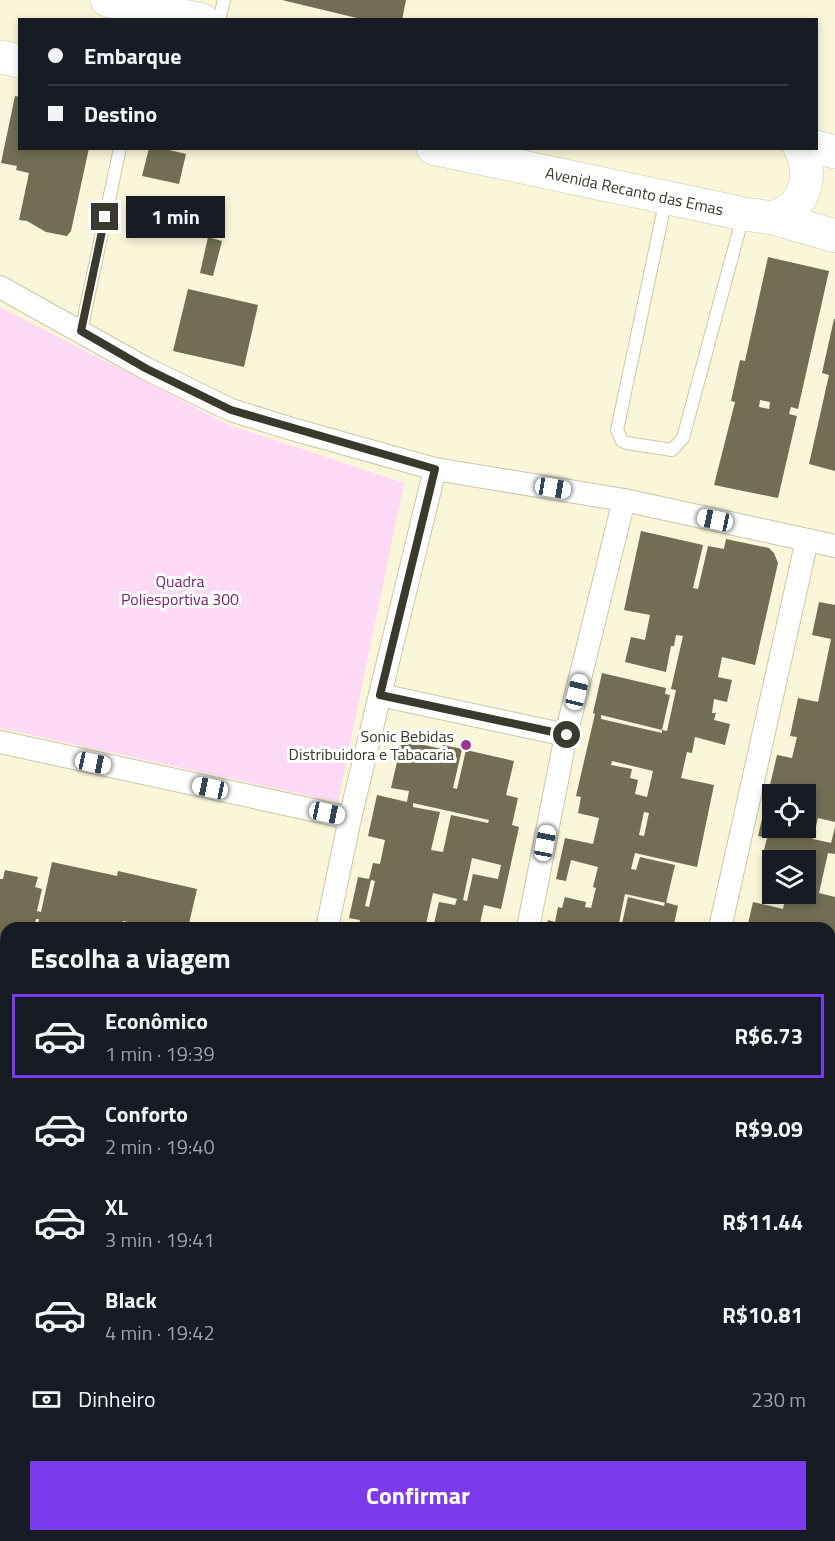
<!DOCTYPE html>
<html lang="pt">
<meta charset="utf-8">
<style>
:root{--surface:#171b24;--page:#20242c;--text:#f1f3f6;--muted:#9ea1a6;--line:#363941;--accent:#7c3aed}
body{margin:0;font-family:"Titillium Web",sans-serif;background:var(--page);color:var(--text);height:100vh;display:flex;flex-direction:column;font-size:22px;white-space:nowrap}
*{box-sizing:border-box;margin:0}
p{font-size:20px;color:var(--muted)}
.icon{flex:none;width:33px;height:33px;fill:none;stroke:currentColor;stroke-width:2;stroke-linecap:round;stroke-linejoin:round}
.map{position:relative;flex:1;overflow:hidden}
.details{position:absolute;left:0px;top:922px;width:836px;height:620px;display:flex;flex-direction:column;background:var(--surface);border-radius:18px 18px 0 0;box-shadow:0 3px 9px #0003}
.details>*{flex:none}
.top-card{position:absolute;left:18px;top:18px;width:800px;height:132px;border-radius:0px;box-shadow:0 3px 9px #0003;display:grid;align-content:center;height:132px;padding:0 30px;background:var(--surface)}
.controls{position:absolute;left:762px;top:784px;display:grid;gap:12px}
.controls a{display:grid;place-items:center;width:54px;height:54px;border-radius:0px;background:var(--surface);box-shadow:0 3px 9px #0003;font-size:30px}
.end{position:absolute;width:27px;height:27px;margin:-14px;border:8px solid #3a392d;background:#fff;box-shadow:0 0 0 3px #fff}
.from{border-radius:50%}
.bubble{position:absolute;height:42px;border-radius:0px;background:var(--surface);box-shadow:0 3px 9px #0003;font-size:20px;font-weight:700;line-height:42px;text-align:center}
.car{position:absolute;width:18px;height:36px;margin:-18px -9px;border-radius:8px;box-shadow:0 0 4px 2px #0007;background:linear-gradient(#fff 24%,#345 0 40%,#fff 0 76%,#345 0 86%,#fff 0)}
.top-card b{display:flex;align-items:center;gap:21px;height:57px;font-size:22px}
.top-card b+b{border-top:2px solid var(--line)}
.top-card i{width:15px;height:15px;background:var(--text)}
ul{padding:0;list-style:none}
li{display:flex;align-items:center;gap:18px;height:84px;margin:0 12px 9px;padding:0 18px;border:3px solid transparent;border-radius:0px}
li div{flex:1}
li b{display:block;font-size:22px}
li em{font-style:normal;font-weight:700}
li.on{border-color:var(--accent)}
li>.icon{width:54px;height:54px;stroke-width:1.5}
h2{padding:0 30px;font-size:27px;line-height:72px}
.pay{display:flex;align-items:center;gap:15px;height:66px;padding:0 30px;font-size:22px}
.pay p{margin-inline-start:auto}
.primary-button{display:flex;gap:12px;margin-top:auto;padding:12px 30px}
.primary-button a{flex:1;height:69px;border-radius:0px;background:var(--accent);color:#fff;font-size:24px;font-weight:700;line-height:69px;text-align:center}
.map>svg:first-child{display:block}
</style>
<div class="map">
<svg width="835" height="1541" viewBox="0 0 835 1541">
<rect width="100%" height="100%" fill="#f9f6d9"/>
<!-- green -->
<polygon fill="#fcd9f5" points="0,307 229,425 404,483 338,802 0,728"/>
<!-- building -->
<g fill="#716e54" fill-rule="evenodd">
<polygon points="282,0 406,0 402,20 365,20"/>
<polygon points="15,96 20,97 20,148 89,148 71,231 67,236 46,232 27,221 19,220 29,173 16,170 17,166 1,163"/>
<polygon points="149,148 161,148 186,154 179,184 142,176"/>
<polygon points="208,237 222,241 213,276 200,273"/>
<path d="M768,257L829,271L798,409L791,407L789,414L797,416L778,498L714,485L735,402L731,401L740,360L745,361ZM760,400L770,402L769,409L759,407Z"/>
<polygon points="188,289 258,305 244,367 173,351"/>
<polygon points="834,319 835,319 835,471 809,464 829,375 822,373"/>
<path d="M641,531L703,545L693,588L698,589L708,546L724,549L726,539L769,548L774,553L778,563L755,665L722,657L718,677L732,680L727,702L714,699L712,713H716L714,720L730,724L725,745L695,737L692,753L687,752L681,778L714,785L697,867L635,853L631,869L636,870L640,857L675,865L666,903L625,894L618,928H546L548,920L555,922L558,907L562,908L565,897L586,902L585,907L591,908L596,888L593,887L598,867L571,860L566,881L556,879L565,838L593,844L599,818L578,813L581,797L576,796L595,714L593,713L602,673L666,688L665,694L670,695L662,730L601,715V719L662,733V730L667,731L676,690L671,689L683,636L676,635L674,646H671L666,672L625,662L631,637L645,640L650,615L624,610ZM612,761L653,771L647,797L635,794L638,780L630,778L632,769L611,765ZM644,812L649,813L644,836L639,835Z"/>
<path d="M819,602L835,605V822L818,818L813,839L831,843L835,827V854L828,853L819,893L835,897V1016L830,1015V943L831,940L830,939V928H747L753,902L783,909L786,894H806V861H783L784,858L763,854L767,838L758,836L777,755L792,758L797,737L790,736L798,698L818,702L831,639L812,635ZM772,795H806V828H772Z"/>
<path d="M402,740L442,749L443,745L462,749L453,788L457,789L466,750L514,761L506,795L518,798L512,825L519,827L501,909L484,905L479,928H433L439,902L455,905L457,899L433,893L425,928H347L348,922L359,924L360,920L349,918L358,877L369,879L373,863L380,864L385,840L368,836L377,795L407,802L409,791L391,788ZM413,803L489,820L488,823L451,815L443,852L431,850L440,812L413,807ZM472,858L501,865L498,879L473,874L467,901L463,900ZM371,880L375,881L369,907L365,906Z"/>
<polygon points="52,862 117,876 118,871 197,889 188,928 157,928 123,921 122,928 37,928 39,919 36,919 34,928 6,928 6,939 0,937 0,879 3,879 5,870 38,877 35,887 42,889 37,911 41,912"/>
<polygon points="628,897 664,906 665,902 678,906 673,928 621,928"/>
<polygon points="830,1062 835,1064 835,1113 830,1112"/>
<polygon points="0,1411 6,1412 6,1516 0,1514"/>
<polygon points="23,1536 110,1536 109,1541 22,1541"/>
<polygon points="133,1536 171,1536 170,1541 149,1541"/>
<polygon points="241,1536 322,1536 341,1540 240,1541"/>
<polygon points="446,1536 522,1536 521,1541 464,1541"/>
<polygon points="525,1536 547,1536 546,1541 529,1541 529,1538"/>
<polygon points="548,1536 562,1536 580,1541 547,1541"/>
</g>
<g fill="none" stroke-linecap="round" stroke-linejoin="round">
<!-- service casing -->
<g stroke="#cbc7ab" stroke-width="14">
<g id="service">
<polyline points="219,20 224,0"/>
<polyline points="666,199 617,430 622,441 627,443 672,450 683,438 743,216"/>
<polyline points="81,331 120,148"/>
</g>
</g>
<!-- minor casing -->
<g stroke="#cbc7ab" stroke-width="24">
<g id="minor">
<polyline points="0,287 147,369 231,410 292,429 435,469 624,500 835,546"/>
<polyline points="380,695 566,735"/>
<polyline points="0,742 350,818"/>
<polyline points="327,928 350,818 435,469"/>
<polyline points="528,928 566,735 624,500"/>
<polyline points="720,928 807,540"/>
<polyline points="830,1031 835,1032"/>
<polyline points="0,1389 6,1390"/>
<polyline points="677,1536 701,1541"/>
<polyline points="192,1541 193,1536"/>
<polyline points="392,1541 393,1536"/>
</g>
</g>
<!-- tertiary casing -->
<g stroke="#cbc7ab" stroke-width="30">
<g id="tertiary">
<polyline points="830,1352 835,1327"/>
<polyline points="789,1541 790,1536"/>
</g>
</g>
<!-- secondary casing -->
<g stroke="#cbc7ab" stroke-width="34">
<g id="secondary">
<polyline points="107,0 202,20"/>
<polyline points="0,57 20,61"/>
<polyline points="816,147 835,152"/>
<path id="s1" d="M433,148L744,214L773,218L835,236"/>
<path d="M773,218C778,215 785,213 790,209C808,195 811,168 800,148"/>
</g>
</g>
<!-- service -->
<use href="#service" stroke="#fff" stroke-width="12"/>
<!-- minor -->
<use href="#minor" stroke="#fff" stroke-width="22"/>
<!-- tertiary -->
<use href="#tertiary" stroke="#fff" stroke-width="28"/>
<!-- secondary -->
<use href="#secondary" stroke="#fff" stroke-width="33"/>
</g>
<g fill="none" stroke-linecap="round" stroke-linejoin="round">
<!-- route -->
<polyline stroke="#3a392d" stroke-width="8" points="105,217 81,331 147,369 231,410 435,469 380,695 567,735"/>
</g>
<!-- markers -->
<circle fill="#a03392" stroke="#fff" stroke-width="2" cx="466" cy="745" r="6"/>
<g text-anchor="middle" stroke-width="6" stroke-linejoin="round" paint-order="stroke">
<!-- street labels -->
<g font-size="16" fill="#3a392d" stroke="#fff">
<text dy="6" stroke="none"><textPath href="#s1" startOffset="206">Avenida Recanto das Emas</textPath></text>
</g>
<!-- park labels -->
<g font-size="16" fill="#7c2171" stroke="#fff">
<text x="180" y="587">Quadra<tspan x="180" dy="18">Poliesportiva 300</tspan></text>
</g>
<!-- poi labels -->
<g font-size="16" fill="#3a392d" stroke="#fff" text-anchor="end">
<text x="454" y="742">Sonic Bebidas<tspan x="454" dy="18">Distribuidora e Tabacaria</tspan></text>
</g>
</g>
</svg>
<div class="controls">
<a><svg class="icon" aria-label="locate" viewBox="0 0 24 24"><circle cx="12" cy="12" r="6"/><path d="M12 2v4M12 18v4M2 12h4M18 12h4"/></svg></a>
<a><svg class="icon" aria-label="layers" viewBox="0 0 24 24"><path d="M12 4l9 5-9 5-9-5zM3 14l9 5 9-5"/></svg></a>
</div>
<i class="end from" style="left:567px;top:735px"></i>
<i class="end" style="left:105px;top:217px"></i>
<div class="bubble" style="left:126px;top:196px;width:99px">1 min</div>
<i class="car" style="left:553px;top:488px;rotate:99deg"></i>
<i class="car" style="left:715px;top:520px;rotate:282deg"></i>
<i class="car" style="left:577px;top:692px;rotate:14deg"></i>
<i class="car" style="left:93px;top:763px;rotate:102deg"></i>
<i class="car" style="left:210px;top:788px;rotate:282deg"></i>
<i class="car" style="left:327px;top:813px;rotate:102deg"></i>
<i class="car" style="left:545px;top:843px;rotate:11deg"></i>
<div class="top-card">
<b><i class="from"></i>Embarque</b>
<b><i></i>Destino</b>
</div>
<section class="details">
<h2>Escolha a viagem</h2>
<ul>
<li class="on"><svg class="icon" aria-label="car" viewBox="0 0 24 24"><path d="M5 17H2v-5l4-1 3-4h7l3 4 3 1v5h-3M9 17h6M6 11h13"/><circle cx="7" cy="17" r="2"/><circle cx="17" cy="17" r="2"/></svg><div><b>Econômico</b><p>1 min · 19:39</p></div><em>R$6.73</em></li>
<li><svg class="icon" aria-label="car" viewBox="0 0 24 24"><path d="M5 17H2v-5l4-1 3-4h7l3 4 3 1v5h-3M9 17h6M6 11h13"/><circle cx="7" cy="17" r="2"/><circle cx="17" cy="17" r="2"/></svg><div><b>Conforto</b><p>2 min · 19:40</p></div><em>R$9.09</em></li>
<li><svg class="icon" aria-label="car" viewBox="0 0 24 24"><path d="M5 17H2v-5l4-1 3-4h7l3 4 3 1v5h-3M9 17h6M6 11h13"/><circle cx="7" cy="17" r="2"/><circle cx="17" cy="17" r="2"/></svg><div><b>XL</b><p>3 min · 19:41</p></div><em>R$11.44</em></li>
<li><svg class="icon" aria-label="car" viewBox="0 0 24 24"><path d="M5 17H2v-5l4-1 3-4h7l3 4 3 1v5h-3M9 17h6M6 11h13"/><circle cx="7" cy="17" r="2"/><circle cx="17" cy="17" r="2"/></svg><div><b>Black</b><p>4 min · 19:42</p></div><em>R$10.81</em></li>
</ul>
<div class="pay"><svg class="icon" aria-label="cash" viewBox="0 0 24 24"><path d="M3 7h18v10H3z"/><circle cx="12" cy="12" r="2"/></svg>Dinheiro<p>230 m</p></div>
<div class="primary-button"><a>Confirmar</a></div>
</section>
</div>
